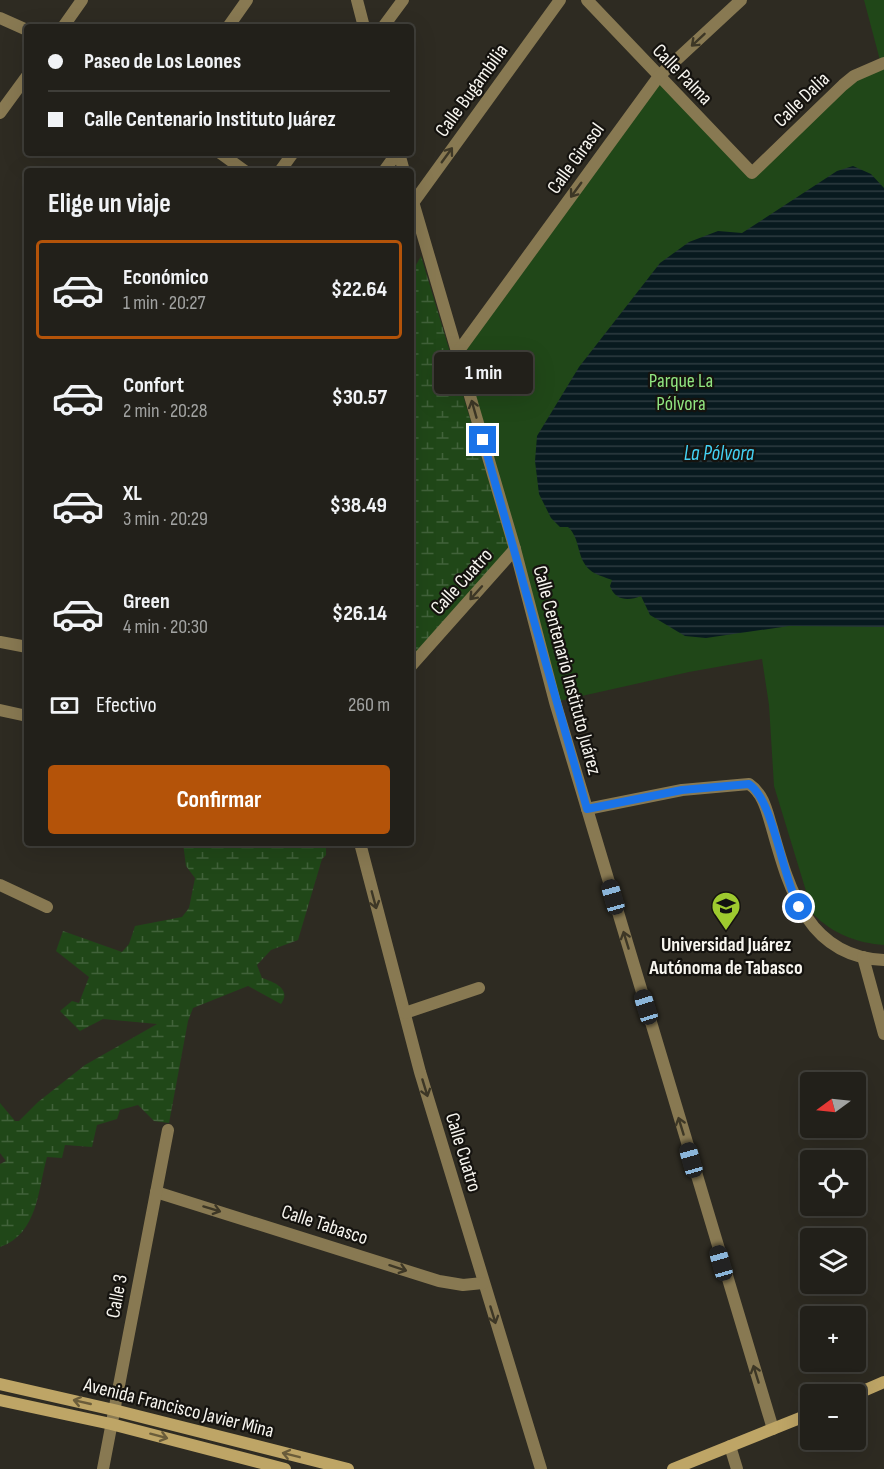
<!DOCTYPE html>
<html lang="es">
<meta charset="utf-8">
<style>
:root{--surface:#22201a;--page:#2a2823;--text:#f1f3f6;--muted:#a2a3a2;--line:#3f3e39;--accent:#b45309}
body{margin:0;font-family:"Sofia Sans Condensed",sans-serif;background:var(--page);color:var(--text);height:100vh;display:flex;flex-direction:column;font-size:22px;white-space:nowrap}
*{box-sizing:border-box;margin:0}
p{font-size:20px;color:var(--muted)}
.icon{flex:none;width:33px;height:33px;fill:none;stroke:currentColor;stroke-width:2;stroke-linecap:round;stroke-linejoin:round}
.map{position:relative;flex:1;overflow:hidden}
.details{position:absolute;left:24px;top:168px;width:390px;height:678px;display:flex;flex-direction:column;background:var(--surface);border-radius:6px;box-shadow:0 6px 24px #0002,0 0 0 2px var(--line)}
.details>*{flex:none}
.hud{position:absolute;left:24px;top:24px;width:390px;height:132px;border-radius:6px;box-shadow:0 6px 24px #0002,0 0 0 2px var(--line);display:grid;align-content:center;height:132px;padding:0 24px;background:var(--surface)}
.needle{width:39px;rotate:255deg}
.tools{position:absolute;left:800px;top:1072px;display:grid;gap:12px}
.tools a{display:grid;place-items:center;width:66px;height:66px;border-radius:6px;background:var(--surface);box-shadow:0 6px 24px #0002,0 0 0 2px var(--line);font-size:30px}
.end{position:absolute;width:27px;height:27px;margin:-14px;border:8px solid #1a73e8;background:#fff;box-shadow:0 0 0 3px #fff}
.from{border-radius:50%}
.bubble{position:absolute;height:42px;border-radius:6px;background:var(--surface);box-shadow:0 6px 24px #0002,0 0 0 2px var(--line);font-size:20px;font-weight:700;line-height:42px;text-align:center}
.car{position:absolute;width:18px;height:36px;margin:-18px -9px;border-radius:8px;box-shadow:0 0 4px 2px #0007;background:linear-gradient(#222 24%,#8ab4d8 0 40%,#222 0 76%,#8ab4d8 0 86%,#222 0)}
.hud b{display:flex;align-items:center;gap:21px;height:57px;font-size:22px}
.hud b+b{border-top:2px solid var(--line)}
.hud i{width:15px;height:15px;background:var(--text)}
ul{padding:0;list-style:none}
li{display:flex;align-items:center;gap:18px;height:99px;margin:0 12px 9px;padding:0 12px;border:3px solid transparent;border-radius:6px}
li div{flex:1}
li b{display:block;font-size:22px}
li em{font-style:normal;font-weight:700}
li.selected{border-color:var(--accent)}
li>.icon{width:54px;height:54px;stroke-width:1.5}
h2{padding:0 24px;font-size:27px;line-height:72px}
.pay{display:flex;align-items:center;gap:15px;height:66px;padding:0 24px;font-size:22px}
.pay p{margin-inline-start:auto}
.cta{display:flex;gap:12px;margin-top:auto;padding:12px 24px}
.cta a{flex:1;height:69px;border-radius:6px;background:var(--accent);color:#fff;font-size:24px;font-weight:700;line-height:69px;text-align:center}
.map>svg:first-child{display:block}
</style>
<div class="map">
<svg width="884" height="1469" viewBox="0 0 884 1469">
<defs>
<pattern id="wetland-marsh" width="20" height="14" patternUnits="userSpaceOnUse" patternTransform="scale(1.5)"><rect width="20" height="14" fill="#204718"/><path d="M1 5h8M5 5V1M11 12h8M15 12V8" fill="none" stroke="#41623a"/></pattern>
<pattern id="water-rules" width="6" height="5" patternUnits="userSpaceOnUse" patternTransform="scale(1.5)"><rect width="6" height="5" fill="#081a1f"/><path d="M0 2.5h6" fill="none" stroke="#2d3c40"/></pattern>
</defs>
<rect width="100%" height="100%" fill="#2e2b22"/>
<!-- green -->
<g fill="#204718">
<polygon points="864,0 884,0 884,63 881,64"/>
<path d="M884,64V945C857,943 833,934 813,914L774,786L769,705L762,659L689,672L555,702L457,353L659,76L752,173L839,89Z"/>
</g>
<!-- wetland -->
<g fill="url(#wetland-marsh)">
<polygon points="421,256 510,551 411,658 411,274"/>
<path d="M183,843H326V855L322,859L298,940L271,950L257,965L262,978C274,982 292,989 281,1004L248,986L193,1008L188,1021L169,1123L154,1121L138,1105L120,1110L117,1119L97,1125L92,1147L65,1145L62,1158L47,1157C38,1189 38,1234 0,1247V1164L6,1161L0,1153V1103L15,1121H19L38,1102L85,1065L157,1024L103,1019L80,1031L60,1011L72,1001L79,1003L89,977L56,951L63,931L122,952L129,944L135,926L182,917L189,908L195,878L186,866Z"/>
</g>
<!-- water -->
<path fill="url(#water-rules)" d="M853,166L871,174L884,188V627L789,626L706,638L685,636L650,615L641,596C629,601 615,601 610,586L612,580C605,577 595,575 590,570C576,558 581,539 568,527H560L551,518L539,494L535,461L537,436L579,367L660,263L689,242L718,231L742,233L837,171Z"/>
<g fill="none" stroke-linecap="round" stroke-linejoin="round">
<!-- street -->
<g stroke="#887952" stroke-width="12">
<polyline points="357,0 364,27"/>
<polyline points="587,0 752,173 843,85 854,76 884,63"/>
<polyline points="0,18 27,30"/>
<polyline points="63,27 82,0"/>
<polyline points="228,27 247,0"/>
<polyline points="383,27 403,0"/>
<polyline points="0,113 27,76"/>
<polyline points="220,153 245,171"/>
<polyline points="399,153 404,171"/>
<polyline points="280,171 293,153"/>
<polyline points="384,171 397,153"/>
<polyline points="411,195 515,549 555,702 773,1429"/>
<polyline points="413,203 560,0"/>
<polyline points="457,353 659,76 741,0"/>
<polyline points="0,642 27,647"/>
<polyline points="411,666 515,549"/>
<polyline points="0,710 27,716"/>
<path d="M587,809L682,790L749,784C764,794 767,812 772,828C789,888 807,957 884,960"/>
<polyline points="360,843 420,1072 541,1469"/>
<polyline points="0,885 47,907"/>
<polyline points="863,957 884,1034"/>
<polyline points="405,1013 479,988"/>
<polyline points="156,1192 439,1281 463,1285 483,1283"/>
<polyline points="730,1446 737,1469"/>
<polyline points="103,1469 168,1130"/>
</g>
<!-- secondary -->
<g stroke="#bea566" stroke-width="12">
<polyline points="0,1384 114,1410 348,1469"/>
<polyline points="854,1395 884,1382"/>
<polyline points="0,1400 111,1424 285,1469"/>
<polyline points="673,1469 810,1414"/>
</g>
</g>
<!-- one-way arrows -->
<defs><path id="oneway-shaft" d="M-6 0H5M1.5-3L5.5 0L1.5 3" fill="none" stroke-width="1.6" stroke-linecap="round" stroke-linejoin="round" transform="scale(1.5)"/></defs>
<g stroke="#3d3726">
<use href="#oneway-shaft" transform="translate(698 40) rotate(137)"/>
<use href="#oneway-shaft" transform="translate(447 155) rotate(-54)"/>
<use href="#oneway-shaft" transform="translate(576 190) rotate(126)"/>
<use href="#oneway-shaft" transform="translate(474 409) rotate(-106)"/>
<use href="#oneway-shaft" transform="translate(476 593) rotate(132)"/>
<use href="#oneway-shaft" transform="translate(374 900) rotate(75)"/>
<use href="#oneway-shaft" transform="translate(626 940) rotate(-107)"/>
<use href="#oneway-shaft" transform="translate(425 1088) rotate(73)"/>
<use href="#oneway-shaft" transform="translate(681 1126) rotate(-107)"/>
<use href="#oneway-shaft" transform="translate(212 1209) rotate(17)"/>
<use href="#oneway-shaft" transform="translate(398 1268) rotate(18)"/>
<use href="#oneway-shaft" transform="translate(493 1315) rotate(73)"/>
<use href="#oneway-shaft" transform="translate(756 1374) rotate(-107)"/>
</g>
<g stroke="#6a5c3a">
<use href="#oneway-shaft" transform="translate(82 1402) rotate(-167)"/>
<use href="#oneway-shaft" transform="translate(159 1436) rotate(15)"/>
<use href="#oneway-shaft" transform="translate(291 1455) rotate(-166)"/>
</g>
<g fill="none" stroke-linecap="round" stroke-linejoin="round">
<!-- route -->
<path stroke="#1a73e8" stroke-width="8" d="M483,440L587,809L682,790L749,784C774,801 782,877 799,907"/>
</g>
<!-- icons -->
<defs>
<g id="university-pin" transform="scale(1.5)"><path d="M0 17L-7.5 6A9.5 9.5 0 1 1 7.5 6Z" fill="#9eca2f" stroke="#15130f"/><path d="M0-5L7-2L0 1L-7-2ZM-4 1L0 2.5L4 1V4Q0 6-4 4Z" fill="#111"/></g>
</defs>
<g fill-rule="evenodd">
<use href="#university-pin" x="726" y="906"/>
</g>
<g text-anchor="middle" stroke-width="4.5" stroke-linejoin="round" paint-order="stroke">
<!-- street labels -->
<g font-size="20" fill="#f7f5ef" stroke="#15130f">
<text transform="translate(683 74) rotate(46)" y="7">Calle Palma</text>
<text transform="translate(471 90) rotate(-54)" y="7">Calle Bugambilia</text>
<text transform="translate(801 99) rotate(-44)" y="7">Calle Dalia</text>
<text transform="translate(575 158) rotate(-54)" y="7">Calle Girasol</text>
<text transform="translate(461 581) rotate(-48)" y="7">Calle Cuatro</text>
<text transform="translate(568 670) rotate(75)" y="7">Calle Centenario Instituto Juárez</text>
<text transform="translate(464 1152) rotate(73)" y="7">Calle Cuatro</text>
<text transform="translate(325 1224) rotate(18)" y="7">Calle Tabasco</text>
<text transform="translate(116 1296) rotate(-79)" y="7">Calle 3</text>
<text transform="translate(179 1407) rotate(14)" y="7">Avenida Francisco Javier Mina</text>
</g>
<!-- park labels -->
<g font-size="20" fill="#91e580" stroke="#15130f">
<text x="681" y="387">Parque La<tspan x="681" dy="23">Pólvora</tspan></text>
</g>
<!-- poi labels -->
<g font-size="20" font-weight="bold" fill="#f7f5ef" stroke="#15130f">
<text x="726" y="951">Universidad Juárez<tspan x="726" dy="23">Autónoma de Tabasco</tspan></text>
</g>
<!-- water labels -->
<g font-size="21" font-style="italic" fill="#44d2f4" stroke="#15130f">
<text x="719" y="460">La Pólvora</text>
</g>
</g>
</svg>
<div class="tools">
<a><svg class="needle" viewBox="-14 -14 28 28"><path d="M0-13l5 13h-10z" fill="#e53935"/><path d="M0 13l5-13h-10z" fill="#a2a3a2"/></svg></a>
<a><svg class="icon" aria-label="locate" viewBox="0 0 24 24"><circle cx="12" cy="12" r="6"/><path d="M12 2v4M12 18v4M2 12h4M18 12h4"/></svg></a>
<a><svg class="icon" aria-label="layers" viewBox="0 0 24 24"><path d="M12 4l9 5-9 5-9-5zM3 14l9 5 9-5"/></svg></a>
<a>+</a>
<a>−</a>
</div>
<i class="end from" style="left:799px;top:907px"></i>
<i class="end" style="left:483px;top:440px"></i>
<div class="bubble" style="left:434px;top:352px;width:99px">1 min</div>
<i class="car" style="left:613px;top:897px;rotate:344deg"></i>
<i class="car" style="left:646px;top:1007px;rotate:343deg"></i>
<i class="car" style="left:691px;top:1160px;rotate:344deg"></i>
<i class="car" style="left:721px;top:1263px;rotate:344deg"></i>
<div class="hud">
<b><i class="from"></i>Paseo de Los Leones</b>
<b><i></i>Calle Centenario Instituto Juárez</b>
</div>
<section class="details">
<h2>Elige un viaje</h2>
<ul>
<li class="selected"><svg class="icon" aria-label="car" viewBox="0 0 24 24"><path d="M5 17H2v-5l4-1 3-4h7l3 4 3 1v5h-3M9 17h6M6 11h13"/><circle cx="7" cy="17" r="2"/><circle cx="17" cy="17" r="2"/></svg><div><b>Económico</b><p>1 min · 20:27</p></div><em>$22.64</em></li>
<li><svg class="icon" aria-label="car" viewBox="0 0 24 24"><path d="M5 17H2v-5l4-1 3-4h7l3 4 3 1v5h-3M9 17h6M6 11h13"/><circle cx="7" cy="17" r="2"/><circle cx="17" cy="17" r="2"/></svg><div><b>Confort</b><p>2 min · 20:28</p></div><em>$30.57</em></li>
<li><svg class="icon" aria-label="car" viewBox="0 0 24 24"><path d="M5 17H2v-5l4-1 3-4h7l3 4 3 1v5h-3M9 17h6M6 11h13"/><circle cx="7" cy="17" r="2"/><circle cx="17" cy="17" r="2"/></svg><div><b>XL</b><p>3 min · 20:29</p></div><em>$38.49</em></li>
<li><svg class="icon" aria-label="car" viewBox="0 0 24 24"><path d="M5 17H2v-5l4-1 3-4h7l3 4 3 1v5h-3M9 17h6M6 11h13"/><circle cx="7" cy="17" r="2"/><circle cx="17" cy="17" r="2"/></svg><div><b>Green</b><p>4 min · 20:30</p></div><em>$26.14</em></li>
</ul>
<div class="pay"><svg class="icon" aria-label="cash" viewBox="0 0 24 24"><path d="M3 7h18v10H3z"/><circle cx="12" cy="12" r="2"/></svg>Efectivo<p>260 m</p></div>
<div class="cta"><a>Confirmar</a></div>
</section>
</div>
